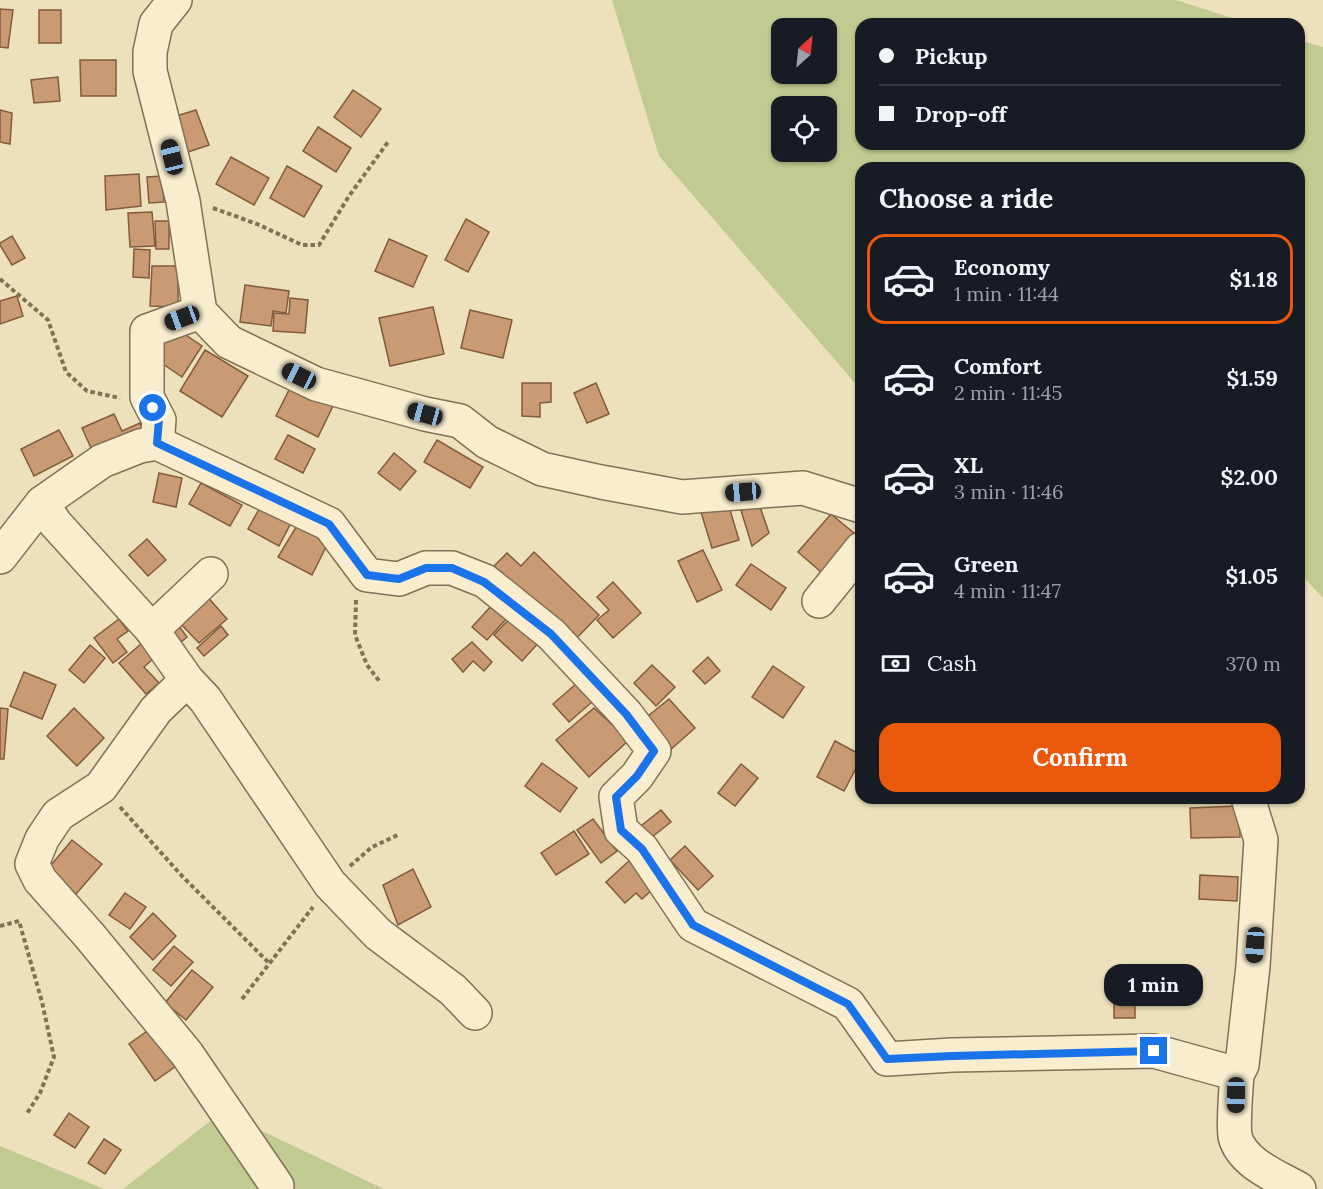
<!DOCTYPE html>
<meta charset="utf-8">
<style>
:root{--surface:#171b24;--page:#20242c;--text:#f1f3f6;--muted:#9ea1a6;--line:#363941;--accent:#ea580c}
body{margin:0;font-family:Lora,serif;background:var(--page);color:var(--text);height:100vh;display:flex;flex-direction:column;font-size:22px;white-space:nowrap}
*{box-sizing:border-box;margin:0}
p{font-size:20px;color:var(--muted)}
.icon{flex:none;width:33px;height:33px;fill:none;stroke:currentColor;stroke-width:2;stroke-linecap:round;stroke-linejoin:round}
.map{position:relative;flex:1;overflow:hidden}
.sheet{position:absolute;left:855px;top:162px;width:450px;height:642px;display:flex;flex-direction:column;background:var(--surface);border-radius:18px;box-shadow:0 2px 4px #0004}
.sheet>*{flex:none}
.top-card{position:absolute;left:855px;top:18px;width:450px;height:132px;border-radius:18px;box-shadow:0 2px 4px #0004;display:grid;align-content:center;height:132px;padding:0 24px;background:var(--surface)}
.needle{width:39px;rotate:27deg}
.tools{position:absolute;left:771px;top:18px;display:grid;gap:12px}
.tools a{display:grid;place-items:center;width:66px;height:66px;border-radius:12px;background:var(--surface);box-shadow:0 2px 4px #0004;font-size:30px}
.end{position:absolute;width:27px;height:27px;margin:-14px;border:8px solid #1a73e8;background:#fff;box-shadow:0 0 0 3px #fff}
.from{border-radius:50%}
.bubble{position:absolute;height:42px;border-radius:18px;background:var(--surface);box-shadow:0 2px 4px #0004;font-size:20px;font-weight:700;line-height:42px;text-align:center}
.car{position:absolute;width:18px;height:36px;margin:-18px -9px;border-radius:8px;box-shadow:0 0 4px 2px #0007;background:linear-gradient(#222 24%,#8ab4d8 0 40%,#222 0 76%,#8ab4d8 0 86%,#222 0)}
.top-card b{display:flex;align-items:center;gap:21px;height:57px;font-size:22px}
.top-card b+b{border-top:2px solid var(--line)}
.top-card i{width:15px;height:15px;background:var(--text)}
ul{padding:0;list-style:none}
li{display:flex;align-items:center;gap:18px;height:90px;margin:0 12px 9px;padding:0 12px;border:3px solid transparent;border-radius:18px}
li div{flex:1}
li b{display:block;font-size:22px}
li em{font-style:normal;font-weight:700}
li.current{border-color:var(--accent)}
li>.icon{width:54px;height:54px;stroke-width:1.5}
h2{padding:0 24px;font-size:27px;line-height:72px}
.pay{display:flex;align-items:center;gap:15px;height:66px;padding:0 24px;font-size:22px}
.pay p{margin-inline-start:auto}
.cta{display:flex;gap:12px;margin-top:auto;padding:12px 24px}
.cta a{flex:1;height:69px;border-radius:18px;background:var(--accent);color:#fff;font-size:24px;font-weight:700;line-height:69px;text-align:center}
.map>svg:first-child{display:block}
</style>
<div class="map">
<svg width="1323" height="1189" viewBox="0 0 1323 1189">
<rect width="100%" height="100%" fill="#ece0bd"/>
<!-- green -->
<g fill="#c1ca91" fill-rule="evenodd">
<path d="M612,0H1176L1251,24H861V144H1299V40L1323,47V598L1299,572V168H861V390L659,156ZM782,28H826V74H782ZM782,106H826V152H782Z"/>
<polygon points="222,1112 384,1189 123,1189"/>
<polygon points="0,1146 104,1189 0,1189"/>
</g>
<!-- building -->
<g fill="#ca9b73" stroke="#825b3d" stroke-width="1.5">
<polygon points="0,9 13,10 8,48 0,47"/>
<rect x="39" y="10" width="22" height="33"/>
<polygon points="80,60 116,60 116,96 81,96"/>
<polygon points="58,77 60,101 34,103 31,80"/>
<polygon points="353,90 381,109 361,137 334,117"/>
<polygon points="0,110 12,113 10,144 0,142"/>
<polygon points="196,110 209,145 185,153 173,117"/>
<polygon points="318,127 351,148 336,172 303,151"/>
<polygon points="231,157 269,178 254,205 216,184"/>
<polygon points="287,166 322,186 304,217 270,198"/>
<polygon points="139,174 141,206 106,210 105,176"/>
<polygon points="162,176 164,202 149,203 147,177"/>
<polygon points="152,212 155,246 130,247 128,213"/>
<polygon points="466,219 489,232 468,272 445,260"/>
<polygon points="155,221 169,221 169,249 156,249"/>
<polygon points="12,236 25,258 12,265 0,245 0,243"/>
<polygon points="389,239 427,256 413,287 375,271"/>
<polygon points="134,249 150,250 149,278 133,277"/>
<polygon points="152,266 178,266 178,307 150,306"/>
<polygon points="245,285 289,291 286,313 273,311 271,326 240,322"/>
<polygon points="17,296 23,316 0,324 0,301"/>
<polygon points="290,298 308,300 305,333 273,331 274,313 289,314"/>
<polygon points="433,307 444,354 390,366 379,318"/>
<polygon points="470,310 512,320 503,358 461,348"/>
<polygon points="171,325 202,346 182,377 150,355"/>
<polygon points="205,350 248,376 222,417 180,391"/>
<polygon points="522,383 551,383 551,402 540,403 540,417 522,416"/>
<polygon points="596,383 609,414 587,423 574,393"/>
<polygon points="291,386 333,406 318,437 276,416"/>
<polygon points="114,414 122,431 140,423 145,435 95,457 82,428"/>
<polygon points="59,430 73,456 34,476 21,449"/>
<polygon points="288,435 315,449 303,473 275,459"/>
<polygon points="437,440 483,467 470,488 424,462"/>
<polygon points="394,453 416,471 400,490 378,473"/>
<polygon points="159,473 182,478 176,507 153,502"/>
<polygon points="201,483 242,505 230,526 189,504"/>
<polygon points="757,498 769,533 752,546 739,504"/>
<polygon points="727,500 739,540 712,548 700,509"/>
<polygon points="263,502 293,519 279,546 248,529"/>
<polygon points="831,514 855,534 828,578 798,552"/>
<polygon points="301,519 331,537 312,575 278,557"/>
<polygon points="147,539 166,560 148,576 129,555"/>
<polygon points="703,550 722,590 697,602 678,561"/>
<polygon points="534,552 599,615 570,645 491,569 507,553 521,566"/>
<polygon points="751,564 786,588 771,610 736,585"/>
<polygon points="613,582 641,613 613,638 597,620 609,610 597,597"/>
<polygon points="205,594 227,619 199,643 177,620"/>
<polygon points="493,604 508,617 487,640 472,627"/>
<polygon points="515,613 542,639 522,661 494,635"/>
<polygon points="173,618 187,637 176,646 161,626"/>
<polygon points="119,619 128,631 117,639 127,652 113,663 94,638"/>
<polygon points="221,626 228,635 204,656 197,648"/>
<polygon points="472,642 492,662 484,671 473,661 463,672 452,659"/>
<polygon points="142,643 155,657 144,667 159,683 146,694 119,663"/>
<polygon points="90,645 105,658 84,683 69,670"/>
<polygon points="708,657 720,671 705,684 693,671"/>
<polygon points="652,665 675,687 656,706 634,683"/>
<polygon points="773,666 804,687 783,718 752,697"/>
<polygon points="24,672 56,685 42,719 10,706"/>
<polygon points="576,684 592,702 569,722 553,704"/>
<polygon points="669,699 695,728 669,751 643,720"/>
<polygon points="0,708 8,709 4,759 0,759"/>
<polygon points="74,708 104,738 77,766 47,736"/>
<polygon points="594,708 629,740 589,777 556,740"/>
<polygon points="835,741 861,755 861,759 844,791 817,777"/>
<polygon points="542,763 577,788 560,812 525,786"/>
<polygon points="741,764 758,778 735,806 718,793"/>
<polygon points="1239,806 1240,837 1191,838 1190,808"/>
<polygon points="661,810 671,822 647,841 637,829"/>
<polygon points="593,819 617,851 601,863 577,830"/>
<polygon points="574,831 589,854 556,875 541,853"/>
<polygon points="72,840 102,864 76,894 47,870"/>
<polygon points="685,846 713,876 698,890 670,860"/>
<polygon points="630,860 655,887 642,899 636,893 625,903 606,882"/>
<polygon points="413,869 431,907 398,925 383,885"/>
<polygon points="1200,875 1238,877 1237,901 1199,899"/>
<polygon points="125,893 146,907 130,929 109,915"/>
<polygon points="153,913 176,936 153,960 130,937"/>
<polygon points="174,946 193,962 171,986 153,970"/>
<polygon points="192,970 213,987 186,1020 165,1003"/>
<polygon points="1114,993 1135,994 1135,1018 1114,1018"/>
<polygon points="153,1027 179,1064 155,1081 129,1044"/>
<polygon points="69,1113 89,1127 75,1148 54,1135"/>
<polygon points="104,1139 121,1150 105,1174 88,1163"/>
</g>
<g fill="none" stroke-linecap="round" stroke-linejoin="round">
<!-- minor casing -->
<g stroke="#837056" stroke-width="36">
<g id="minor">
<polyline points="175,0 156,24 150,52 150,71 183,201 200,312 229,342 316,384 425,414 460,421 487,442 542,469 601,482 682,497 803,488 861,506"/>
<polyline points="157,443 159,420 147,397 147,331 200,312"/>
<polyline points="42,503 55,523 152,630 187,680 205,699 330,884 378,934 453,990 475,1013"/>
<polyline points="0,557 42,503 102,461 140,446 157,443 329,524 367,575 399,579 426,568 452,568 485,581 551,634 626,714 654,751 637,776 616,797 621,830 642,849 693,925 848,1004 887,1059 952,1055 1154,1051 1237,1074"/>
<polyline points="819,601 861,549"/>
<polyline points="152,630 211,574"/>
<polyline points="187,680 156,710 101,787 58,815 42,839 32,864 40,880 89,935 187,1054 277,1186"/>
<path d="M1248,798L1261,840L1253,966L1242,1065L1237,1074C1236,1090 1233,1122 1235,1136C1241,1163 1278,1177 1299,1189"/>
</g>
</g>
<!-- path -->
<g stroke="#837056" stroke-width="4" stroke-dasharray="4.5 3" stroke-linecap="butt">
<polyline points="213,208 257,224 302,245 319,245 349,196 388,142"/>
<polyline points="0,279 48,320 66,372 87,391 120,398"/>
<polyline points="356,600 355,635 367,665 380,682"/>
<polyline points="120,807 182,876 270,964"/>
<polyline points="350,866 372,847 400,834"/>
<polyline points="0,926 19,921 42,1002 54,1057 40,1093 26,1115"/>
<polyline points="242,999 313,907"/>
</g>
<!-- minor -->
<use href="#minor" stroke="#f8edcf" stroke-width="33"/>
</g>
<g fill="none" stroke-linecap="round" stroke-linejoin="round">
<!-- route -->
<polyline stroke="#1a73e8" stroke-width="8" points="153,408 159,420 157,443 329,524 367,575 399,579 426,568 452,568 484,582 551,634 626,714 654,751 637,776 616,797 621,830 642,849 693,925 848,1004 887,1059 952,1056 1154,1051"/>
</g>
</svg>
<div class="tools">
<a><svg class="needle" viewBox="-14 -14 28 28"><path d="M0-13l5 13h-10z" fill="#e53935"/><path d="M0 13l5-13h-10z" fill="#9ea1a6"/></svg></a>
<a><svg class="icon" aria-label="locate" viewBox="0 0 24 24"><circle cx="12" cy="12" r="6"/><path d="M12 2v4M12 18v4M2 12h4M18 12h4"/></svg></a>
</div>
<i class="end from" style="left:153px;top:408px"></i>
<i class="end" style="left:1154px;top:1051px"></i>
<div class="bubble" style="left:1104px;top:964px;width:99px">1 min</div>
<i class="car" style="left:172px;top:157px;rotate:346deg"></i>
<i class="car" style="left:182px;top:318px;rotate:250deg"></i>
<i class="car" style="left:299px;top:376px;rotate:296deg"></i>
<i class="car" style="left:425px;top:414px;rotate:285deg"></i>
<i class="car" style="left:743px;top:492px;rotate:266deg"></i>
<i class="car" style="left:1255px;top:945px;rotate:184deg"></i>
<i class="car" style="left:1236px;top:1095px;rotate:181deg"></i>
<div class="top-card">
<b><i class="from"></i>Pickup</b>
<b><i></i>Drop-off</b>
</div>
<section class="sheet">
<h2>Choose a ride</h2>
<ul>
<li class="current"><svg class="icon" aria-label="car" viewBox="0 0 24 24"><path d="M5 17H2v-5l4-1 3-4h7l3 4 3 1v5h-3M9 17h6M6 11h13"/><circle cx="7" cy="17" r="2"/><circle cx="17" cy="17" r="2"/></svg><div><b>Economy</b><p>1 min · 11:44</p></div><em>$1.18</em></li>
<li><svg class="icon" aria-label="car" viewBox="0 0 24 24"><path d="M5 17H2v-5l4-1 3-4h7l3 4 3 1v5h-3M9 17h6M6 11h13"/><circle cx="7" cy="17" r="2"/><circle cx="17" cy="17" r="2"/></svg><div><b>Comfort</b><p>2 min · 11:45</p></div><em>$1.59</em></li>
<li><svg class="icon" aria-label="car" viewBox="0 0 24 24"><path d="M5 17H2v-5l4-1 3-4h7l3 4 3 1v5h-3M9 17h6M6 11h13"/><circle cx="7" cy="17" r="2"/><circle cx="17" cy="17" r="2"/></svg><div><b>XL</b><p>3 min · 11:46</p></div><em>$2.00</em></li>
<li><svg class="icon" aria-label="car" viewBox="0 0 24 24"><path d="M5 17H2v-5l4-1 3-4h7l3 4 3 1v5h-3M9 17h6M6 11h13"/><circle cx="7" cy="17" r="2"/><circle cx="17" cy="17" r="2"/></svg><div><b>Green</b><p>4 min · 11:47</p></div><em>$1.05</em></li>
</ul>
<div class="pay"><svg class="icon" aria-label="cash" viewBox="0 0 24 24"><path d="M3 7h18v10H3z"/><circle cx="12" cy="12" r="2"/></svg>Cash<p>370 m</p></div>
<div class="cta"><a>Confirm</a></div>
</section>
</div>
